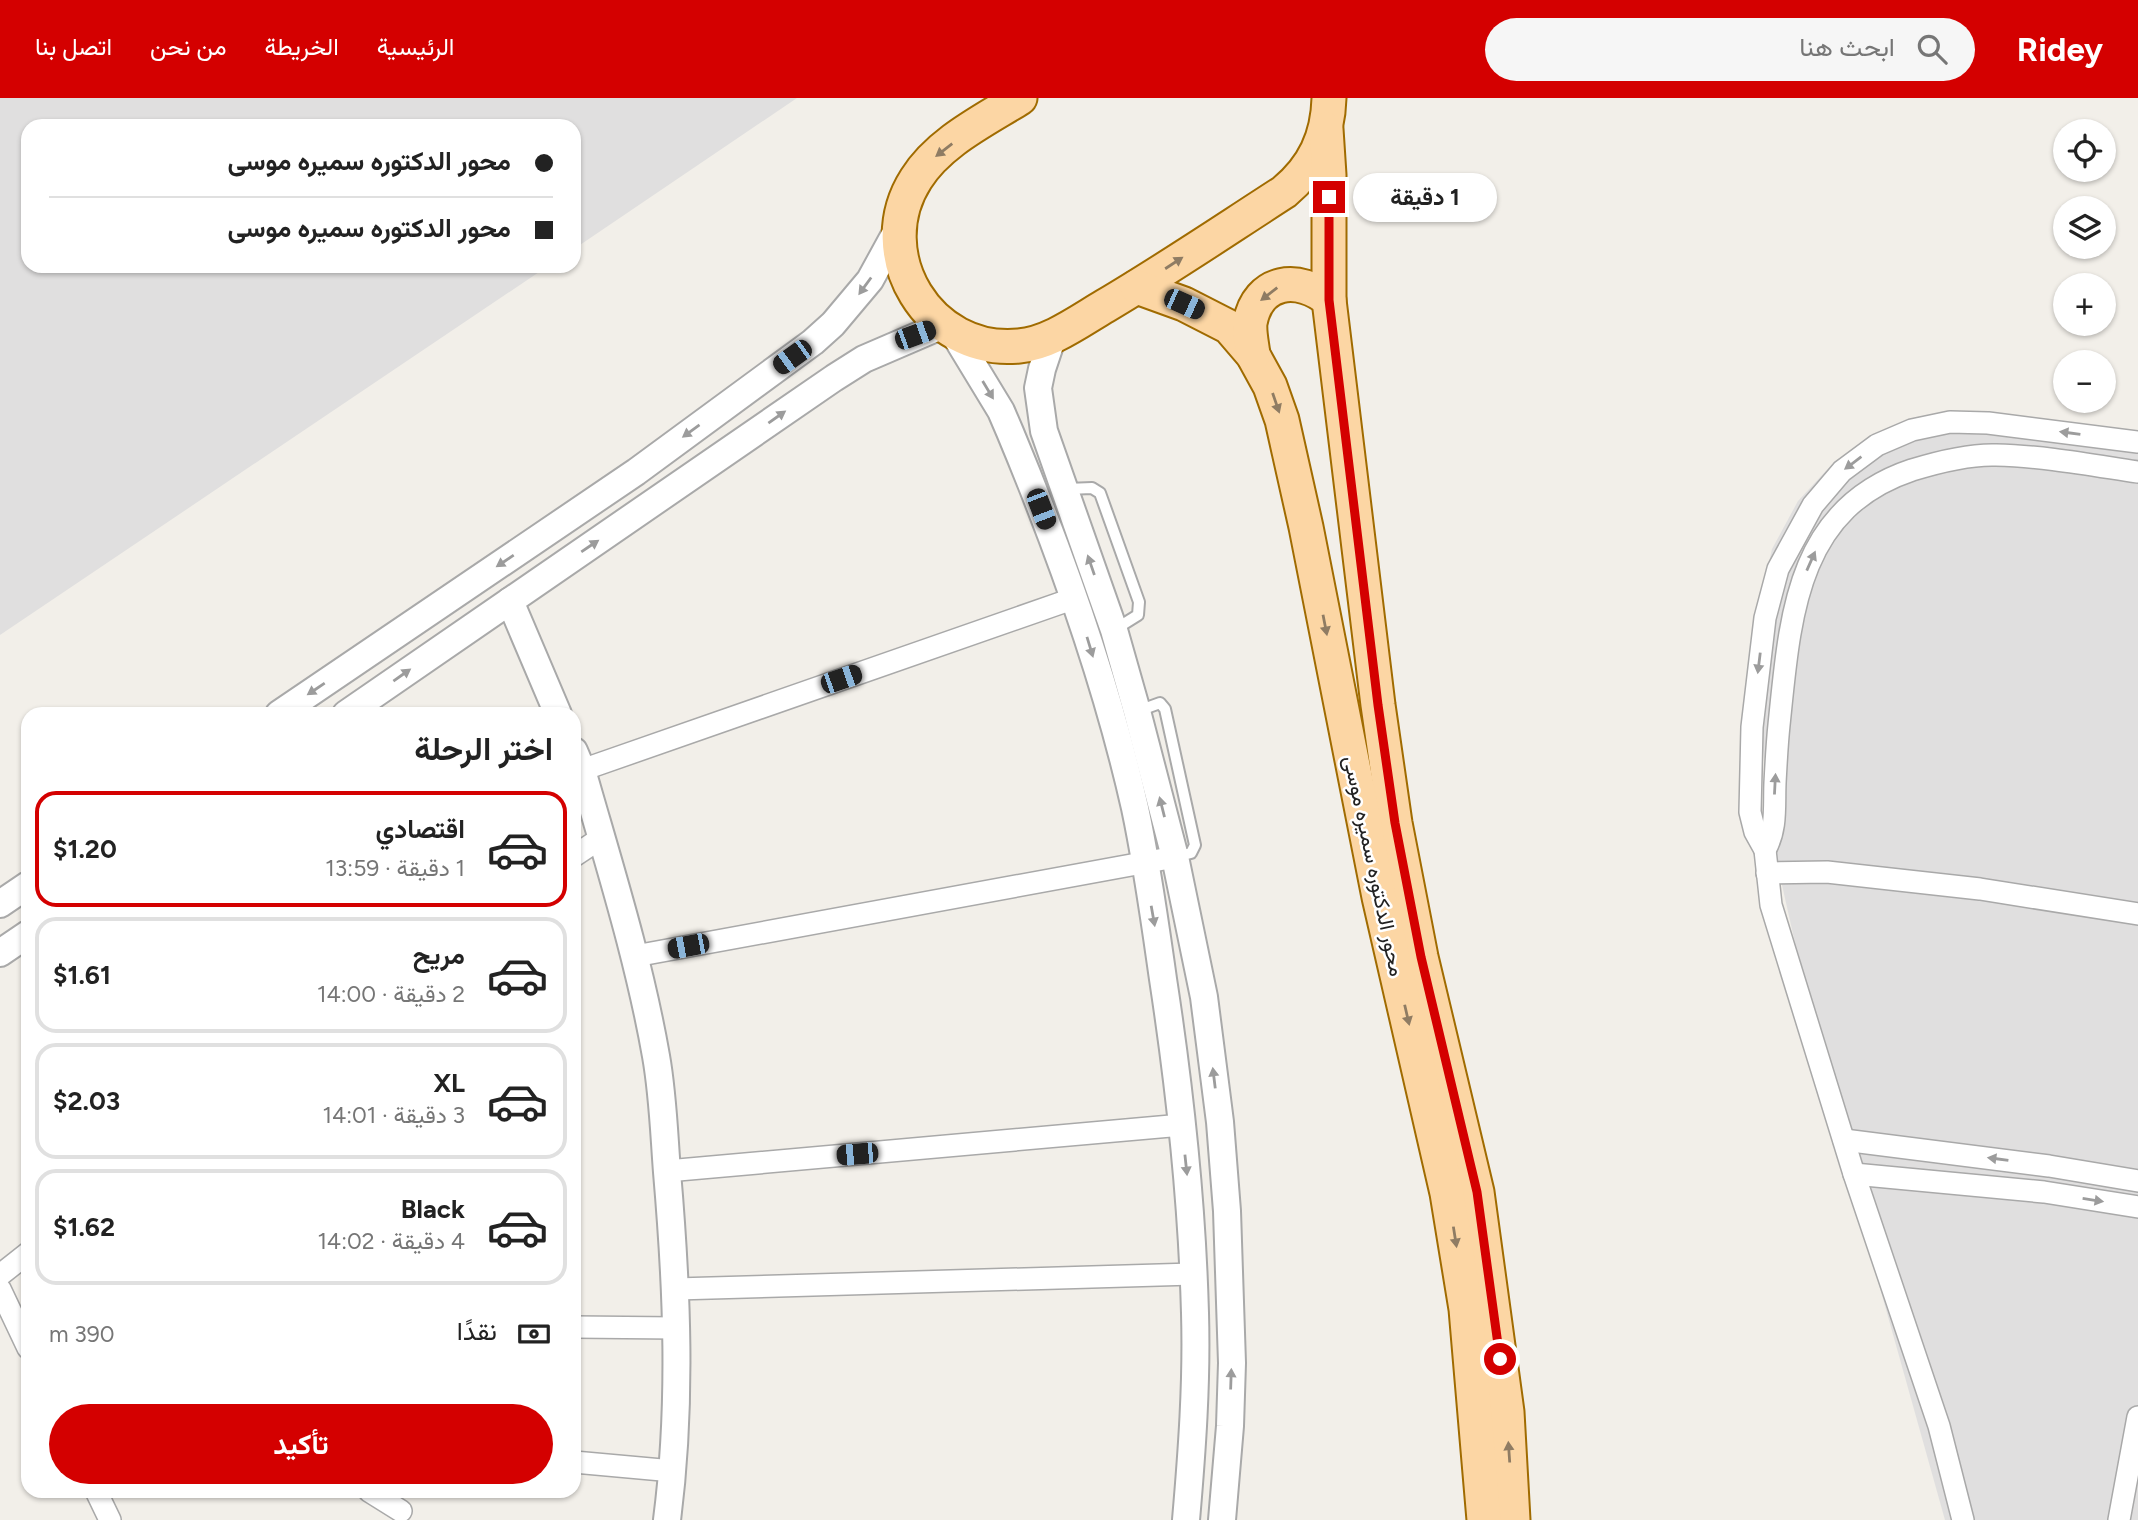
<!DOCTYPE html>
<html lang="ar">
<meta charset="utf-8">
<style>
:root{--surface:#fff;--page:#f6f6f6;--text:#222;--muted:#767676;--line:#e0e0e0;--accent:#d40000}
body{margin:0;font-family:Figtree,Vazirmatn,sans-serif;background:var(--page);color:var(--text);direction:rtl;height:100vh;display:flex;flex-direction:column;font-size:26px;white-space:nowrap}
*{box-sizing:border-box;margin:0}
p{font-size:23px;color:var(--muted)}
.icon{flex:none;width:38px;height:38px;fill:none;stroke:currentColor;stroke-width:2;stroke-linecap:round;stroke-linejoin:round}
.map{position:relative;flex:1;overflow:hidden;direction:ltr}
.drawer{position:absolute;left:21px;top:609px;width:560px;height:791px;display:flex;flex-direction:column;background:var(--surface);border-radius:21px;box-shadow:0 2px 5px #0004;direction:rtl}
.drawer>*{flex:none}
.guide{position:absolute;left:21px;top:21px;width:560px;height:154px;border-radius:21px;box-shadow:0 2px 5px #0004;direction:rtl;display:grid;align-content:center;height:154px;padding:0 28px;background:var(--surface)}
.buttons{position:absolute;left:2053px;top:21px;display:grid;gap:14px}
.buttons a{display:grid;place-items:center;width:63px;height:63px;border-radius:50%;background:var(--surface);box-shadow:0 2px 5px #0004;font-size:35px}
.end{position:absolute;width:32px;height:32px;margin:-16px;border:9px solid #d40000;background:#fff;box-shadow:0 0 0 4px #fff}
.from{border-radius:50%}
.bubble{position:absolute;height:49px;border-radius:24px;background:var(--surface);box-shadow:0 2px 5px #0004;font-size:23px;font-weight:700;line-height:49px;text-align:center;direction:rtl}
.car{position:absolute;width:21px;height:42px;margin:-21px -10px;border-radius:9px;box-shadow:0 0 5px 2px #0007;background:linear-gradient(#222 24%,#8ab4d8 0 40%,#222 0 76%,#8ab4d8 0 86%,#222 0)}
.guide b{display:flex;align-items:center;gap:24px;height:66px;font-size:26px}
.guide b+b{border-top:2px solid var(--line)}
.guide i{width:18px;height:18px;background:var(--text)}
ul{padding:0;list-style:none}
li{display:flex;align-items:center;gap:21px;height:116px;margin:0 14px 10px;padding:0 14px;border:4px solid var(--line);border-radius:21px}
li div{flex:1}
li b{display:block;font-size:26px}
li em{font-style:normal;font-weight:700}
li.current{border-color:var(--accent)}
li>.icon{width:63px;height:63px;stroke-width:1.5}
h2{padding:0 28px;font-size:32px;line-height:84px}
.pay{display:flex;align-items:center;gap:18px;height:77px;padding:0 28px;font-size:26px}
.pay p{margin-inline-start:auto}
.cta{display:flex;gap:14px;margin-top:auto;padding:14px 28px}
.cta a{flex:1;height:80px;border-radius:42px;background:var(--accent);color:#fff;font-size:28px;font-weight:700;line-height:80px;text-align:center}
header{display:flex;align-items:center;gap:42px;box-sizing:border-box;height:98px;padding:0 35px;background:var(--accent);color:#fff}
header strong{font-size:33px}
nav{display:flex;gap:38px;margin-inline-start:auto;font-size:24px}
.search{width:490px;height:63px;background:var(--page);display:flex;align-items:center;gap:18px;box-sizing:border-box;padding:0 24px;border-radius:38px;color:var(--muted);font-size:26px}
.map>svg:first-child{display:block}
</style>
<header>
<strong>Ridey</strong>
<div class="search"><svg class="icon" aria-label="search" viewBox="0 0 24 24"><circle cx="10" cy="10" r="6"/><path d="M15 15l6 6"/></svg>ابحث هنا</div>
<nav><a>الرئيسية</a><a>الخريطة</a><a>من نحن</a><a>اتصل بنا</a></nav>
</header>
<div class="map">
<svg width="2138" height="1422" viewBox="0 0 2138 1422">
<rect width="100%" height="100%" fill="#f2efe9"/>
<!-- residential -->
<g fill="#e0dfdf">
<polygon points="0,0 797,0 574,151 574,28 28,28 28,168 548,168 0,537"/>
<polygon points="1882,334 2138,334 2138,1422 1945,1422 1843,1058 1773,747 1763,652 1759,559 1760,504 1772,451 1798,403 1835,363"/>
</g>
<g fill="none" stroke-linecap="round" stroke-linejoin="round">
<!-- service casing -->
<g stroke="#a9a9a9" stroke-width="14">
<g id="service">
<polyline points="1067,391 1092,390 1100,395 1139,504 1138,517 1114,532"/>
<polyline points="1138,613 1160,605 1165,611 1195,747 1191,755 1175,759"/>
</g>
</g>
<!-- minor casing -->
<g stroke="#a9a9a9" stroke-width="24">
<g id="minor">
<polyline points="582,672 1075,500"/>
<path d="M1765,752C1777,731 1774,709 1775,685C1776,666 1777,646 1779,627C1790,521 1795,411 1912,372C1938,364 1968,356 1996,357C2043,358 2091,367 2138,374"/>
<polyline points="574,758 601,740"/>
<polyline points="1767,775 1827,774 1980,791 2138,816"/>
<polyline points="635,858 1175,759"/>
<polyline points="1844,1042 2049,1068 2138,1083"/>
<polyline points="667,1073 1182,1027"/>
<polyline points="1854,1076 2044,1094 2138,1109"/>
<polyline points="0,1177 28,1155"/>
<polyline points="0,1191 28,1250"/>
<polyline points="676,1191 1193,1176"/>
<polyline points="574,1229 676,1230"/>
<polyline points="574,1364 673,1373"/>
<polyline points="96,1393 110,1422"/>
<polyline points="369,1393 401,1413"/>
<polyline points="1963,1422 1939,1328 1854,1076 1771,807 1765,752 1755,734 1750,714 1752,629 1765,520 1778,471 1813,407 1842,373 1877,347 1912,332 1950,324 1988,325 2138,344"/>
<polyline points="2119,1422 2138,1319"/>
</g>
</g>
<!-- tertiary casing -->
<g stroke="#a9a9a9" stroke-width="30">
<g id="tertiary">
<path d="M953,234L1001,313L1010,334C1061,456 1106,581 1135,710C1147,766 1155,825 1163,881C1180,992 1192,1103 1195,1215C1197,1284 1192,1353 1186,1422"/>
<polyline points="1053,238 1042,271 1038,290 1044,333 1114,532 1137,613 1175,759 1204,899 1220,1024 1227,1113 1232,1265 1230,1328 1222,1422"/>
<polyline points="510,503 558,616"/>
<polyline points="279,616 636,374 813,244 833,226 870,182 899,129"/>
<polyline points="346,616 834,280 864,261 943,227"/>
<path d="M574,653L582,672C609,767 639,861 656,958C663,997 664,1035 667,1074C677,1190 682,1306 667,1422"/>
<polyline points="0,806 28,787"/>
<polyline points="0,855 28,836"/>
</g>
</g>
<!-- primary casing -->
<g stroke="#a06b00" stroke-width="37">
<g id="primary">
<path d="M1020,0C985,22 939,44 916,81C868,156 929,257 1019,248C1050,245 1078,224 1105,208C1166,172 1225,132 1284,94C1314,69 1328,39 1329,0"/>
<polyline points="1326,31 1329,77 1329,202 1378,607 1395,725 1421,859 1477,1094 1507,1314 1513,1422"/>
<polyline points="1137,189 1184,206 1229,229 1253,257 1270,288 1282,322 1306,429 1379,799 1447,1095 1466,1211 1484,1422"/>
<path d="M1253,257C1252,247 1249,235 1250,225C1258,181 1299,177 1329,202"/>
</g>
</g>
<!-- service -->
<use href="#service" stroke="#fff" stroke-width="10"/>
<!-- minor -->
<use href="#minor" stroke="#fff" stroke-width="21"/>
<!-- tertiary -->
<use href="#tertiary" stroke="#fff" stroke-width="26"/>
<!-- primary -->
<use href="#primary" stroke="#fcd6a4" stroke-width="33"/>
</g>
<!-- one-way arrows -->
<defs><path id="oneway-solid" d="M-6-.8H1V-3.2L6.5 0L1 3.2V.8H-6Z" transform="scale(1.75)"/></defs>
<g fill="#8f7c63">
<use href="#oneway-solid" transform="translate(944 52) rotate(142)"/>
<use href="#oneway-solid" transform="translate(1174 165) rotate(-33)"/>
<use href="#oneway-solid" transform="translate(1269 196) rotate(142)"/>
<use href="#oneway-solid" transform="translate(1276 305) rotate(71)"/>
<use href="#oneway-solid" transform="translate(1325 527) rotate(79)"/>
<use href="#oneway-solid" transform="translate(1407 917) rotate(77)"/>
<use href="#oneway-solid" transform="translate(1455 1139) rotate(81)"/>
<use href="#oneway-solid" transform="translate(1509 1354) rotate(-94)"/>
</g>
<g fill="#9c9c9c">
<use href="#oneway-solid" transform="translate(865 188) rotate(126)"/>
<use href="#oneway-solid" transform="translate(988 292) rotate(59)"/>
<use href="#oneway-solid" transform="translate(777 319) rotate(-35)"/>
<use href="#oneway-solid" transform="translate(691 333) rotate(144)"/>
<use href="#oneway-solid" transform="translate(2070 335) rotate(-172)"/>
<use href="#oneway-solid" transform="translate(1853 365) rotate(143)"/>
<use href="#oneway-solid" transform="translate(590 448) rotate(-34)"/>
<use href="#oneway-solid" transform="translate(505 463) rotate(146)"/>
<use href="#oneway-solid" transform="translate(1811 463) rotate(-66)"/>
<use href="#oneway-solid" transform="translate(1091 467) rotate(-109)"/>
<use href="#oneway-solid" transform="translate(1090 549) rotate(73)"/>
<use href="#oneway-solid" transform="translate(1759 565) rotate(97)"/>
<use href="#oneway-solid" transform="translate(402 577) rotate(-35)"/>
<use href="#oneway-solid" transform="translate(316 591) rotate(146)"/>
<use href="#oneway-solid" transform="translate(1775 686) rotate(-87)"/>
<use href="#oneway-solid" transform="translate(1162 709) rotate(-104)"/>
<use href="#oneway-solid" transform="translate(1153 818) rotate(80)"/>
<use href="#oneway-solid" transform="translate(1214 980) rotate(-97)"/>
<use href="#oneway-solid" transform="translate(1998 1061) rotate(-172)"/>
<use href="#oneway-solid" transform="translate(1186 1067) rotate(84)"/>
<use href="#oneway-solid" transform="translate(2093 1102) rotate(9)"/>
<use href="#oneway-solid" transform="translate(1231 1281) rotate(-88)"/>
</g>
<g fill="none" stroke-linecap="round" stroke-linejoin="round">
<!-- route -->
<polyline stroke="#d40000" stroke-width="9" points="1329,99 1329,202 1378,607 1395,725 1421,859 1477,1094 1500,1261"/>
</g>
<g text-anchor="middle" stroke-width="5" stroke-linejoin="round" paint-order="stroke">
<!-- street labels -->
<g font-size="21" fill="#222" stroke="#fff">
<text transform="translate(1374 768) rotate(78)" y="7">محور الدكتوره سميره موسى</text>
</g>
</g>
</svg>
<div class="buttons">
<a><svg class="icon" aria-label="locate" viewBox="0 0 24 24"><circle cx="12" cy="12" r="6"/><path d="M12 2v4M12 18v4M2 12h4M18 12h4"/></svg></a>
<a><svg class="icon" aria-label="layers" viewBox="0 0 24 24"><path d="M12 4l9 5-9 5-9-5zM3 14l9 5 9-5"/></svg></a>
<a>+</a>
<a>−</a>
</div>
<i class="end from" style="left:1500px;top:1261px"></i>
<i class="end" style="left:1329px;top:99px"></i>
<div class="bubble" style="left:1353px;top:75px;width:144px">1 دقيقة</div>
<i class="car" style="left:1184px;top:206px;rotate:114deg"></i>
<i class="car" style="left:915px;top:237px;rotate:70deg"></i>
<i class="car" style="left:792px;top:259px;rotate:234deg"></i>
<i class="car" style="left:1041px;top:411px;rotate:159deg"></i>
<i class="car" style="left:841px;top:581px;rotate:71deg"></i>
<i class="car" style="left:688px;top:848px;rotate:259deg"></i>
<i class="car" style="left:857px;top:1056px;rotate:265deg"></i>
<div class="guide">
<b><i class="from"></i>محور الدكتوره سميره موسى</b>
<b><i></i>محور الدكتوره سميره موسى</b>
</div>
<section class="drawer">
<h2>اختر الرحلة</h2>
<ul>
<li class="current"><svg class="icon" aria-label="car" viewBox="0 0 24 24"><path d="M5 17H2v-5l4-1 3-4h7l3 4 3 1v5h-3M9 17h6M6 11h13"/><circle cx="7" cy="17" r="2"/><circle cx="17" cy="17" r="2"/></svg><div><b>اقتصادي</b><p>1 دقيقة · 13:59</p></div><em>$1.20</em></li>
<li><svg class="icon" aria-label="car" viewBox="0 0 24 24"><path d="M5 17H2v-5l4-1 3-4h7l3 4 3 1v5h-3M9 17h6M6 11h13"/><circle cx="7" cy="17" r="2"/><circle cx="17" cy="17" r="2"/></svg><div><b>مريح</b><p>2 دقيقة · 14:00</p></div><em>$1.61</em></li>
<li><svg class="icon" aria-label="car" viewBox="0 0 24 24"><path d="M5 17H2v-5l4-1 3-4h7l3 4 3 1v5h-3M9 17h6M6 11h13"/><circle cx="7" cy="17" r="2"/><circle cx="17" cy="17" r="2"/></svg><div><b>XL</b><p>3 دقيقة · 14:01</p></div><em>$2.03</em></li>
<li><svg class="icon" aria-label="car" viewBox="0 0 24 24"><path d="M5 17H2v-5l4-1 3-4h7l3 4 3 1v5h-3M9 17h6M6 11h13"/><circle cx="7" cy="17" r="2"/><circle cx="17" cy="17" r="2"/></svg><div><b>Black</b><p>4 دقيقة · 14:02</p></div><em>$1.62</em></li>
</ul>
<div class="pay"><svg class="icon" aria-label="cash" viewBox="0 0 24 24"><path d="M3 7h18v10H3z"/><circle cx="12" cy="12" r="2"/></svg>نقدًا<p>390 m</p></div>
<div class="cta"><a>تأكيد</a></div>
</section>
</div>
